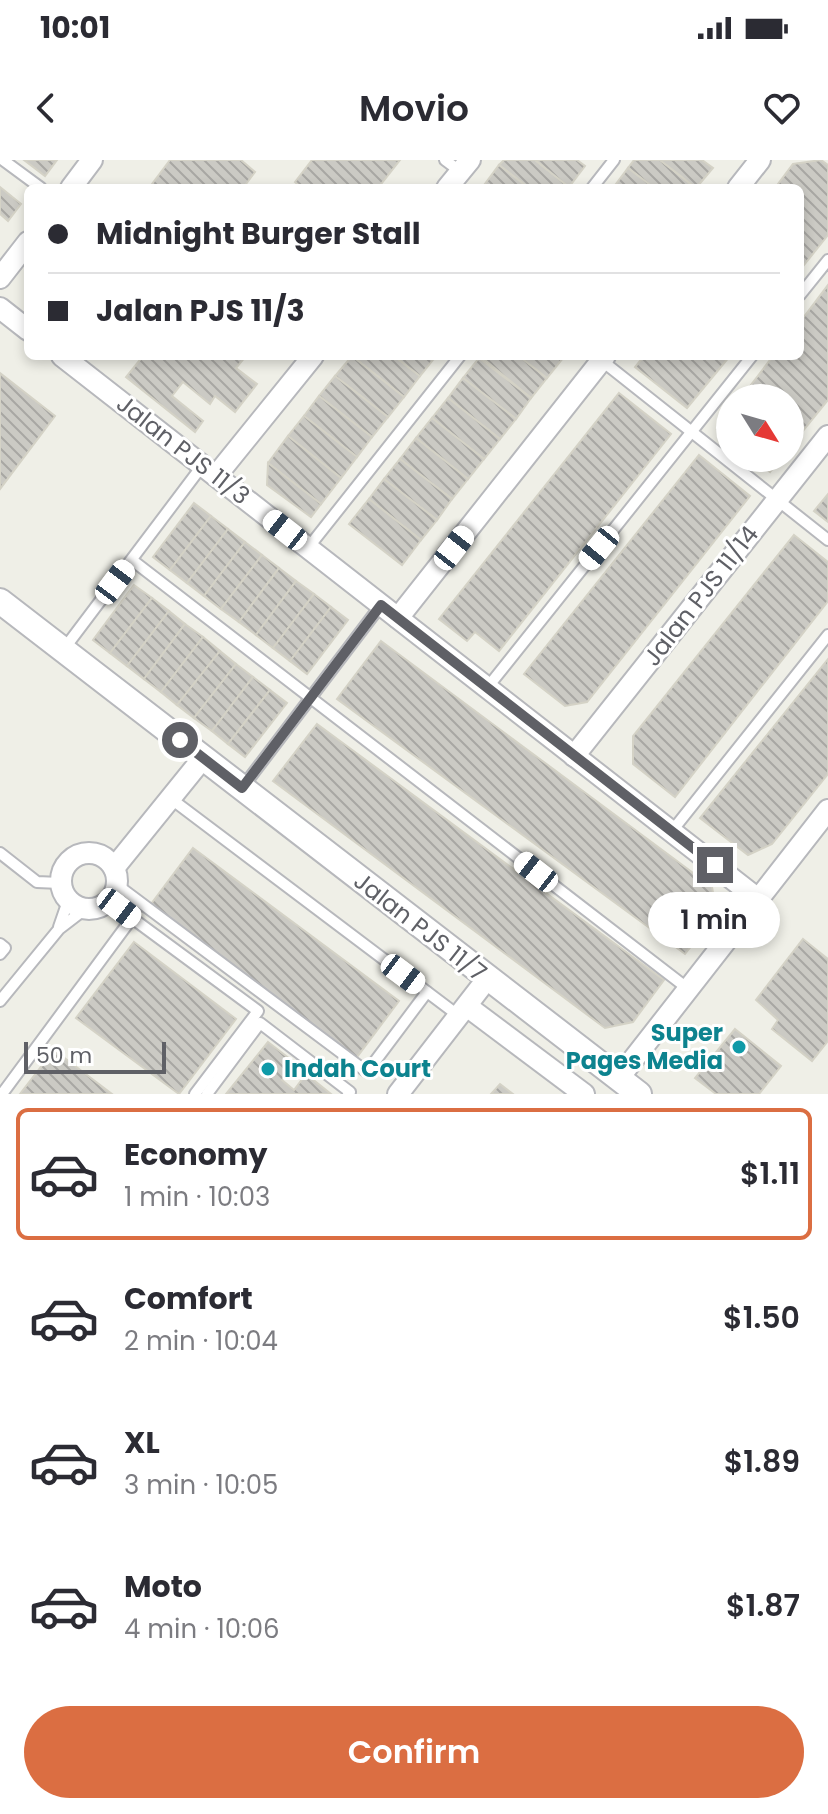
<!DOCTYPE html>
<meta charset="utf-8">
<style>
:root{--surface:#fff;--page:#f7f7f7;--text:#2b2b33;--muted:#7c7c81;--line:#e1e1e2;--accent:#db6e42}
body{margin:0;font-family:Poppins,sans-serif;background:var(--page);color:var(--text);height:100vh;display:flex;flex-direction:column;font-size:30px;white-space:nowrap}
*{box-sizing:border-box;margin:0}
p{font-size:26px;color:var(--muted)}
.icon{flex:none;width:44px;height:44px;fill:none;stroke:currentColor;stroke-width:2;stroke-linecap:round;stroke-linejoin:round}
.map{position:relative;height:934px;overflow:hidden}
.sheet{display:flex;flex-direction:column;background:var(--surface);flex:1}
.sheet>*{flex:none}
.guide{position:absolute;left:24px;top:24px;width:780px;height:176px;border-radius:12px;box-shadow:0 4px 12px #0003;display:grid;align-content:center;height:176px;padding:0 24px;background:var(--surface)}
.needle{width:52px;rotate:127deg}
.buttons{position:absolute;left:716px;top:224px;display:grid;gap:16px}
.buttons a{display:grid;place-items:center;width:88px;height:88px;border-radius:50%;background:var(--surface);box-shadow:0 4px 12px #0003;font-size:40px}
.scale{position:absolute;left:24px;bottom:20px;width:142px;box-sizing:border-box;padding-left:8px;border:4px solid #5f6066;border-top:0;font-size:22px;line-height:28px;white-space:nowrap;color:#5f6066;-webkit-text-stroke:6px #fff;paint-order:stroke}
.end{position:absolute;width:36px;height:36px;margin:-18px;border:10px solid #5f6066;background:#fff;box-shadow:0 0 0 4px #fff}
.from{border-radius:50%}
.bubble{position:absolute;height:56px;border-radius:28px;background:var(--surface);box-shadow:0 4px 12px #0003;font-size:26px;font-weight:600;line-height:56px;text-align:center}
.car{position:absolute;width:24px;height:48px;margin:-24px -12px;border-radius:10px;box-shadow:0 0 6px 2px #0007;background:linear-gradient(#fff 24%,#345 0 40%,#fff 0 76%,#345 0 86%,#fff 0)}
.guide b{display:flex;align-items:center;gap:28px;height:76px;font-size:30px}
.guide b+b{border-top:2px solid var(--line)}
.guide i{width:20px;height:20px;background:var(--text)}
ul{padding:14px 0 0;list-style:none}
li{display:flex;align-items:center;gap:24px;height:132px;margin:0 16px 12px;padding:0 8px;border:4px solid transparent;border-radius:12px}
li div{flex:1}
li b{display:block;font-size:30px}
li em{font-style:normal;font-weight:600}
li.current{border-color:var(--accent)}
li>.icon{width:72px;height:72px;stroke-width:1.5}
.cta{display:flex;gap:16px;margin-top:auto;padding:16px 24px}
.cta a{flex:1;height:92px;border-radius:48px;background:var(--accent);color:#fff;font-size:32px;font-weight:600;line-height:92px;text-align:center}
.status{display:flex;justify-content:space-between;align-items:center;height:56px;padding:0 40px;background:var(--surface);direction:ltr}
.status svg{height:22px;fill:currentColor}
header{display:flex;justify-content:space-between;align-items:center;height:104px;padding:0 24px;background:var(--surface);font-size:36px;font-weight:600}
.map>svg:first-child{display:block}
</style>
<div class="status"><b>10:01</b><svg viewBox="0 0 49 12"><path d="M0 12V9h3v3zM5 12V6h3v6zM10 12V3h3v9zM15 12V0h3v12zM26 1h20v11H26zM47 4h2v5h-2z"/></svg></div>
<header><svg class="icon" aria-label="back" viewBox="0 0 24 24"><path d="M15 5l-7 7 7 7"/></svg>Movio<svg class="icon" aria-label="heart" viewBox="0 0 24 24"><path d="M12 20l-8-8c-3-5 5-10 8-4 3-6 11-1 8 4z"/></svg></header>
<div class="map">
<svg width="828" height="934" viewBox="0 0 828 934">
<defs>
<pattern id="building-back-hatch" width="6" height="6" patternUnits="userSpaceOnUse" patternTransform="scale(2)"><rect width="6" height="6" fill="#cbcac4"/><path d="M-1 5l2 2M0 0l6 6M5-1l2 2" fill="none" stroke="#a8a7a3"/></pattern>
</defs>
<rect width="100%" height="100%" fill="#efefe7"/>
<!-- building -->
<g fill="url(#building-back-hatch)" stroke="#d4d2c6" stroke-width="2">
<polygon points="24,0 57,0 45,16"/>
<polygon points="170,0 241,0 255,12 243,28 149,28"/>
<polygon points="312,0 400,0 378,28 302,28 295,22"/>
<polygon points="504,0 535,0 569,27 529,28 499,5"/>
<polygon points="535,0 577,0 585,6 569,27"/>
<polygon points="634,0 660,0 696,28 654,28 628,8"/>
<polygon points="660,0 702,0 713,8 696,28"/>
<polygon points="821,0 828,5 828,75 800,110 800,28 775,28 793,4"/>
<polygon points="499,5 529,28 484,25"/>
<polygon points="628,8 654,28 613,28"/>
<polygon points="0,27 21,44 8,61 0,54"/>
<polygon points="828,125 828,240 790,287 790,238 741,238 773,196 800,196 800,162"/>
<polygon points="143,196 246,196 236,208 257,224 235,252 215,236 210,244 183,222 172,236 203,261 195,272 126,217"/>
<polygon points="352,196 394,196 420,216 404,237"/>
<polygon points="352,196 404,237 388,257 335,216"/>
<polygon points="394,196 436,196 420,216"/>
<polygon points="480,196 519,196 547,218 531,238"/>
<polygon points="519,196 561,196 563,198 547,218"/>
<polygon points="644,196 730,196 687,248 635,207"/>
<polygon points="479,198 531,238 516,259 463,218"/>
<polygon points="0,213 55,256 0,329"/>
<polygon points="335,216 388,257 372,277 319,236"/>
<polygon points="463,218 516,259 500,279 448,238"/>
<polygon points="619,233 671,274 499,491 475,472 467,481 439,459"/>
<polygon points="319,236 372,277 357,297 304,256"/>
<polygon points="448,238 500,279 484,299 432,258"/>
<polygon points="730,252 730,280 717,269"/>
<polygon points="304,256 357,297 341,318 288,276"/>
<polygon points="432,258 484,299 468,319 416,278"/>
<polygon points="288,276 341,318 321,344 268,303"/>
<polygon points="416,278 468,319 452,339 400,299"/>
<polygon points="699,295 750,336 587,542 565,546 524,514"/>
<polygon points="752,298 781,298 770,312"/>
<polygon points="400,299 452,339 437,360 384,319"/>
<polygon points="268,303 321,344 311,357 267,325"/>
<polygon points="384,319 437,360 421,380 369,339"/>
<polygon points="828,334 828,362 814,351"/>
<polygon points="369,339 421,380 402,405 349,364"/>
<polygon points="194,343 211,356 170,410 153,397"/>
<polygon points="211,356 228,369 187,423 170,410"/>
<polygon points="228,369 245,382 204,436 187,423"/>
<polygon points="794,375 828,402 828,441 675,637 633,604 633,576"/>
<polygon points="245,382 262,395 221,449 204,436"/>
<polygon points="262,395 279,408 239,462 221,449"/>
<polygon points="279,408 296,421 256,475 239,462"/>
<polygon points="296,421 314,434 273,488 256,475"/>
<polygon points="134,425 152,438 110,493 93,480"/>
<polygon points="314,434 331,447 290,501 273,488"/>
<polygon points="152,438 169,451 127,506 110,493"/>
<polygon points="331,447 348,460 307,514 290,501"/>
<polygon points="169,451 185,464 144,519 127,506"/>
<polygon points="185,464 203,477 161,532 144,519"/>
<polygon points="203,477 220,491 177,545 161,532"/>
<polygon points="381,481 712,727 717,754 685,794 337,539"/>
<polygon points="220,491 236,504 194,558 177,545"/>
<polygon points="828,499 828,614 772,684 748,695 700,658"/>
<polygon points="236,504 253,517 212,571 194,558"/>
<polygon points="253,517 270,530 228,584 212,571"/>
<polygon points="270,530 287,543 245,597 228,584"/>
<polygon points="317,564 664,820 633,862 605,868 273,621"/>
<polygon points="193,688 399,841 354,901 148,748"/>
<polygon points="803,779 828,799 828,881 812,901 772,869 778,860 756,840"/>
<polygon points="134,782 236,859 179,934 76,858"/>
<polygon points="735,869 781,906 759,934 716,934 695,918"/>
<polygon points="268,882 295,903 282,920 294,930 306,914 331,934 226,934"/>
<polygon points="54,890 112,934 20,934"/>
<polygon points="500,924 513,934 491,934"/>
</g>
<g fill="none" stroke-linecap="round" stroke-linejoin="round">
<!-- service casing -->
<g stroke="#b7b8bc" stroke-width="14">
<g id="service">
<polyline points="3,0 41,28"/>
<polyline points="445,0 461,12"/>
<polyline points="592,28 614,0"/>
<polyline points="800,135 828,100"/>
<polyline points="601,200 828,380"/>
<polyline points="308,388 460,196"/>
<polyline points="132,400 687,828"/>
<polyline points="64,489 202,306"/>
<polyline points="487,528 752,196"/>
<polyline points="242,628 381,445"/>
<polyline points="170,638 459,856"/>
<polyline points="672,671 828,475"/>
<polyline points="0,693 37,722 60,723"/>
<polyline points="117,725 367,912 427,832"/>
<polyline points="109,741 258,851 195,934"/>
<polyline points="59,767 68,741"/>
<polyline points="0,784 5,788 0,794"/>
<polyline points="0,841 59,769 85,749"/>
<polyline points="2,934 132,758"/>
<polyline points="207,934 260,863 350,932 348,934"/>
</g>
</g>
<!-- minor casing -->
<g stroke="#b7b8bc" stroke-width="24">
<g id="minor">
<polyline points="71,28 92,0"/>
<polyline points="447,28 470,0"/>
<polyline points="738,28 760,0"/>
<polyline points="0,118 28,82"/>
<polyline points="0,148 28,170"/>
<polyline points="62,196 758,739"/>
<polyline points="216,316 313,196"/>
<polyline points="398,458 605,196"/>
<polyline points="574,596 828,276"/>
<circle cx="89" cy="721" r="28"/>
<polyline points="114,708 203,598"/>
<polyline points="468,847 584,934"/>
<polyline points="618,919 828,650"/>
<polyline points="398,934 487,819"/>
</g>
</g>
<!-- tertiary casing -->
<g stroke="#b7b8bc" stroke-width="28">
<polyline id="tertiary" points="0,441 639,934"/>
</g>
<!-- service -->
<use href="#service" stroke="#fff" stroke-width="10"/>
<!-- minor -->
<use href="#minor" stroke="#fff" stroke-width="20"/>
<!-- tertiary -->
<use href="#tertiary" stroke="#fff" stroke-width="24"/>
</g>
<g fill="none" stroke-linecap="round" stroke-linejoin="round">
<!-- route -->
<polyline stroke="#5f6066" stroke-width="10" points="180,580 242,628 381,445 715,705"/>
</g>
<!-- markers -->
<g fill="#0f9aa8" stroke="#fff" stroke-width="3">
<circle cx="739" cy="887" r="8"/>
<circle cx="268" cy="909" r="8"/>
</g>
<g text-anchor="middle" stroke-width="6" stroke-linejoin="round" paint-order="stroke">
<!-- street labels -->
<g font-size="24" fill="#5f6066" stroke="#fff">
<text transform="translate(183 290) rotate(38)" y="8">Jalan PJS 11/3</text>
<text transform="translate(701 436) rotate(-52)" y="8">Jalan PJS 11/14</text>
<text transform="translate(420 767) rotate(38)" y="8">Jalan PJS 11/7</text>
</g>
<!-- culture labels -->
<g font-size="24" font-weight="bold" fill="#0d838f" stroke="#fff" text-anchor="end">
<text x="723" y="881">Super<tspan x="723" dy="28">Pages Media</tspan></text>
<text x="284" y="917" text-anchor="start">Indah Court</text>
</g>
</g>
</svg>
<div class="buttons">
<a><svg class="needle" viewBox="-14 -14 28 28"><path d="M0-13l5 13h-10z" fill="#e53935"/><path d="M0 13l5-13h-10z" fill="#7c7c81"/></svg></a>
</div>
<div class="scale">50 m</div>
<i class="end from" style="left:180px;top:580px"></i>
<i class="end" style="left:715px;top:705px"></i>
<div class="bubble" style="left:648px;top:732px;width:132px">1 min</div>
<i class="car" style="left:285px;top:370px;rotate:308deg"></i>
<i class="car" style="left:454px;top:388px;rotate:38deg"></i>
<i class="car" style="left:599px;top:388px;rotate:219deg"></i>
<i class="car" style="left:115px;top:422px;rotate:37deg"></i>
<i class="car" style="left:536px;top:712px;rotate:308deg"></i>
<i class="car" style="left:119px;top:748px;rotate:127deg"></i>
<i class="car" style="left:403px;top:814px;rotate:127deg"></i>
<div class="guide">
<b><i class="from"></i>Midnight Burger Stall</b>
<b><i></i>Jalan PJS 11/3</b>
</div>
</div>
<section class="sheet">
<ul>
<li class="current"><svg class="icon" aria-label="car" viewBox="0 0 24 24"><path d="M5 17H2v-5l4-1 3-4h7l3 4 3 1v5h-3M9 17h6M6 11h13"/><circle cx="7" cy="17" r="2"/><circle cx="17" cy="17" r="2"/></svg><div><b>Economy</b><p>1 min · 10:03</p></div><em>$1.11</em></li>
<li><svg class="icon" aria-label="car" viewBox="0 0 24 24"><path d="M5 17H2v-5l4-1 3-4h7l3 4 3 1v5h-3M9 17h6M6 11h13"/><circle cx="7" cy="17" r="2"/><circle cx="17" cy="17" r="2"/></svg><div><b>Comfort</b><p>2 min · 10:04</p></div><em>$1.50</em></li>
<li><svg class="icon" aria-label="car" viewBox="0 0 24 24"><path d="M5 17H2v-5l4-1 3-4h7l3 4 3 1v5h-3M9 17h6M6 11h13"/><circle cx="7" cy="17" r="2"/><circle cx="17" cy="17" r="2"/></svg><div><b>XL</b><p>3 min · 10:05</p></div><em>$1.89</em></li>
<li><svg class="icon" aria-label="car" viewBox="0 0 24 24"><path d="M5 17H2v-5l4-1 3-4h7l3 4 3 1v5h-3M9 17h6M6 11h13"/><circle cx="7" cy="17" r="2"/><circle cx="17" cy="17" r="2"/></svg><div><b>Moto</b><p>4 min · 10:06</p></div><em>$1.87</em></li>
</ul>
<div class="cta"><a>Confirm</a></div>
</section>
